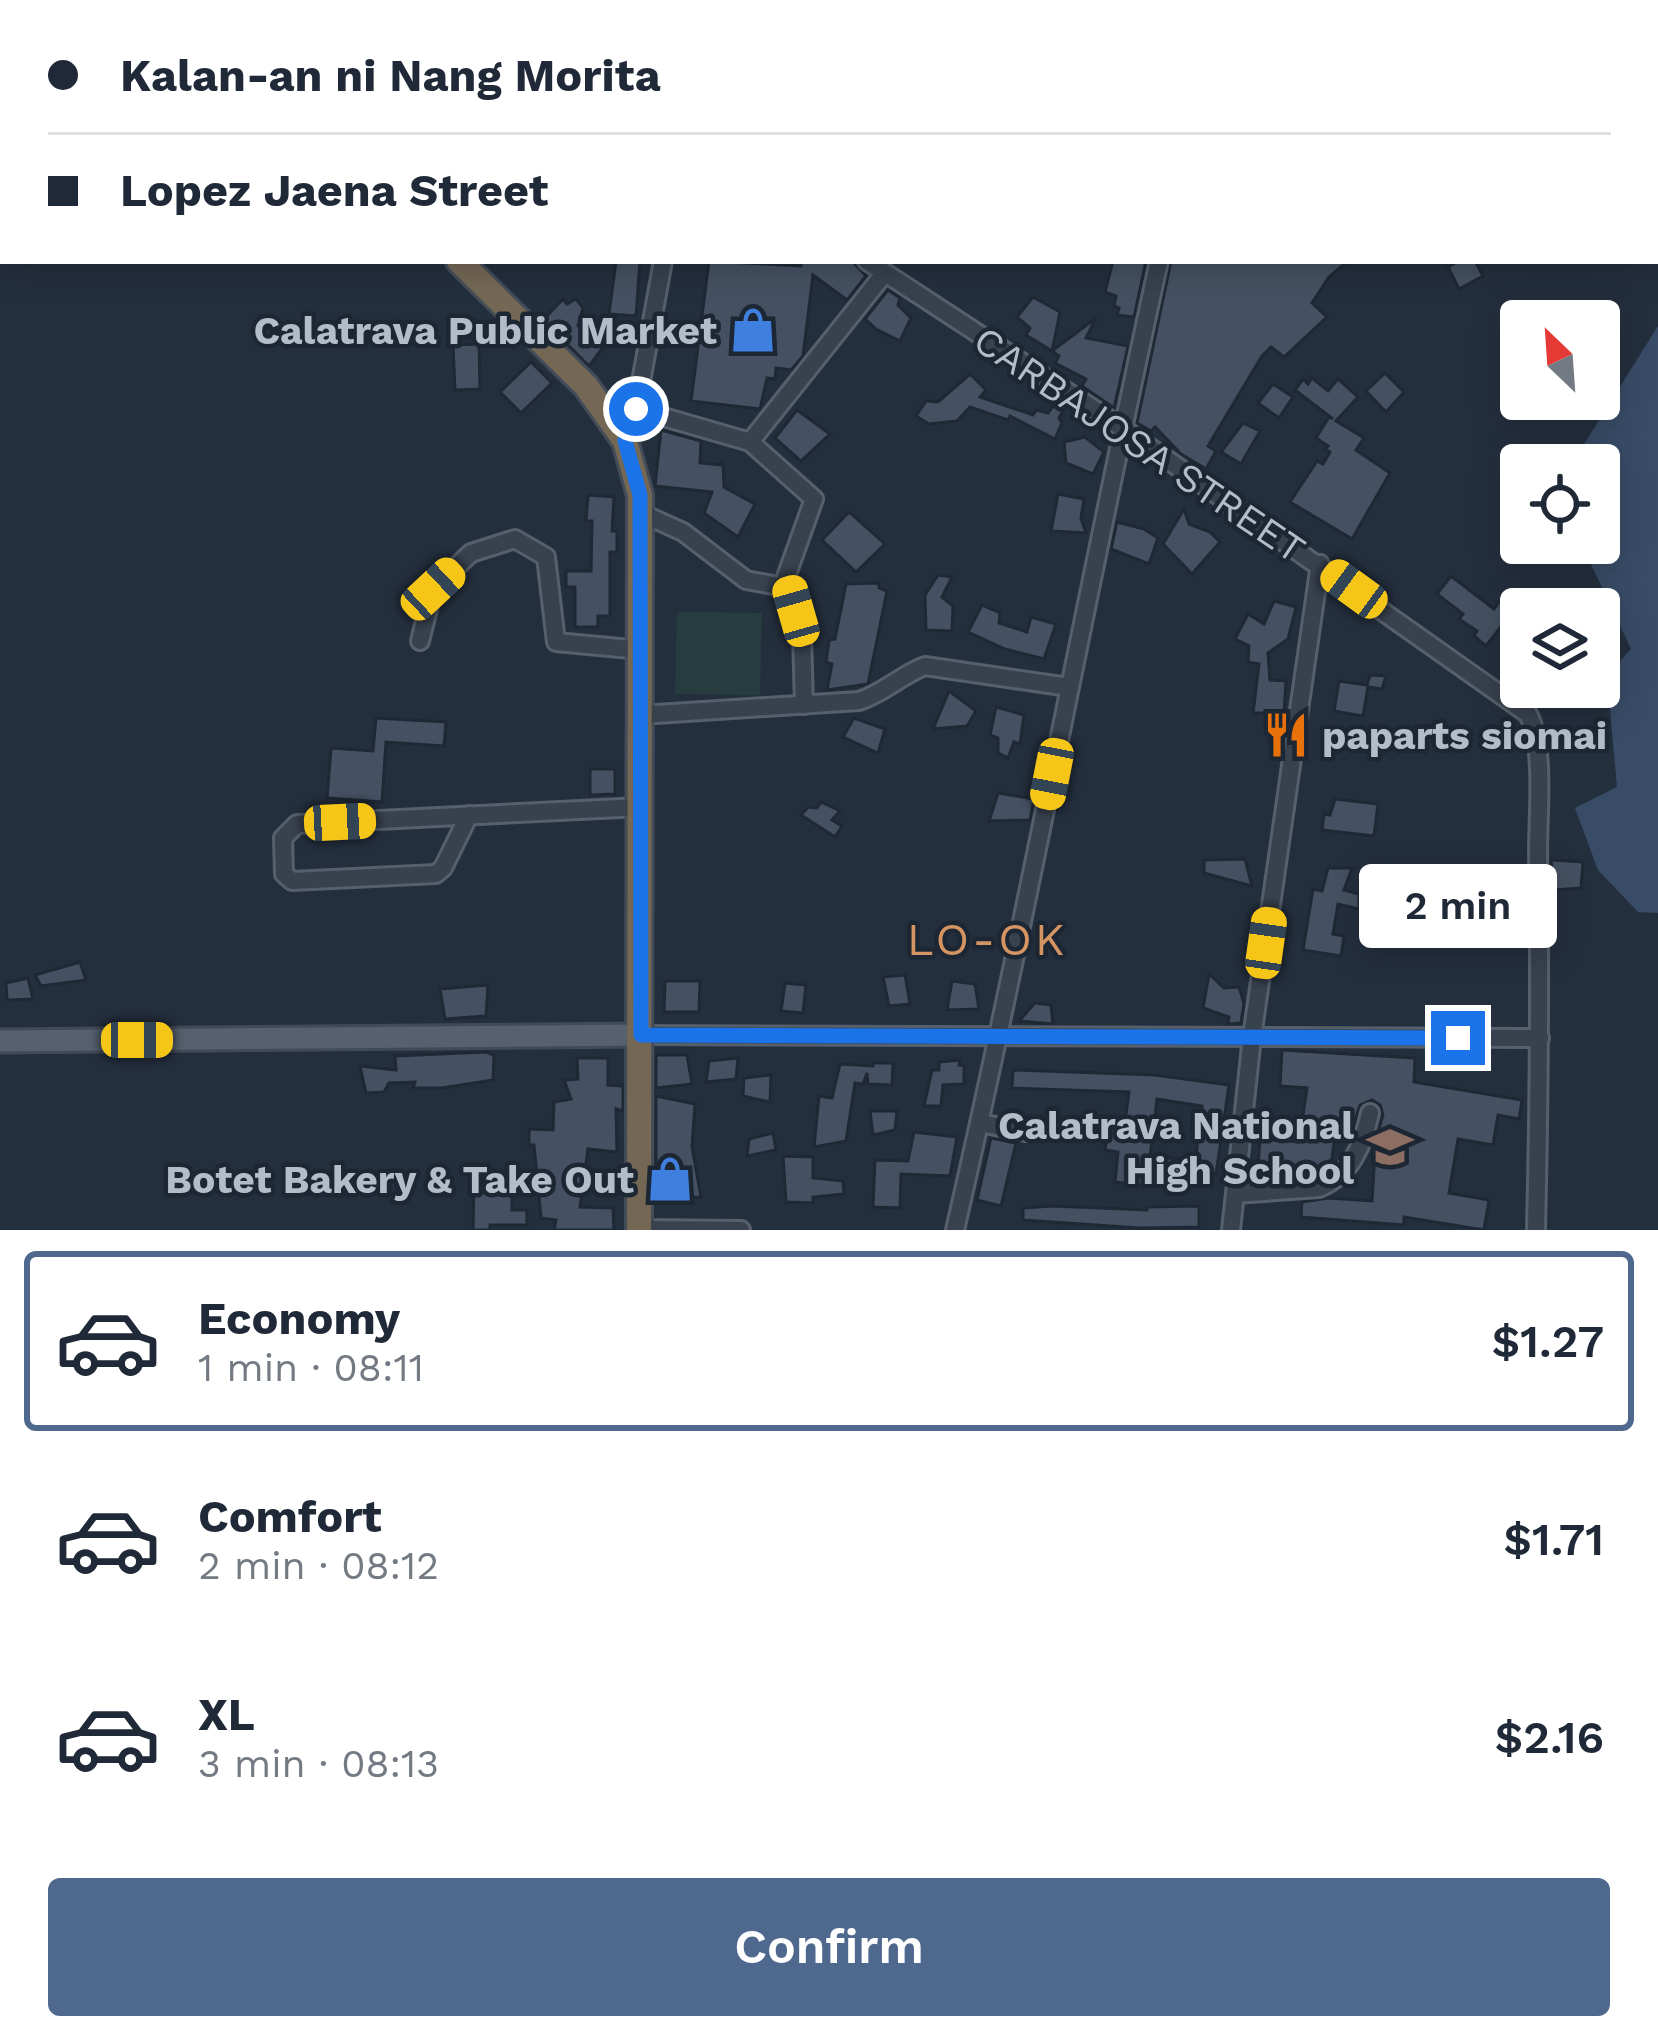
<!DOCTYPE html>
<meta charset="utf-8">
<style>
:root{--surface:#fff;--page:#f6f6f7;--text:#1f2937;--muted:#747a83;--line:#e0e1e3;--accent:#4f688e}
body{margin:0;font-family:"Work Sans",sans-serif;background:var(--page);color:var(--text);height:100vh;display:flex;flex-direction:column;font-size:45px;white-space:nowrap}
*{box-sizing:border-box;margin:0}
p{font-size:39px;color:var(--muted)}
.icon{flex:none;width:66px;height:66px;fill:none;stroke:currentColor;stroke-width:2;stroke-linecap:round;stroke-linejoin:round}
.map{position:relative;height:1230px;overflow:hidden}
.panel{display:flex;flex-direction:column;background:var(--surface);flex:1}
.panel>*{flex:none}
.banner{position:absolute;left:0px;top:0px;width:1659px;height:264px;box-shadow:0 6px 30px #0003;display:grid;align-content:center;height:264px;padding:0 48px;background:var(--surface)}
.needle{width:78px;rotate:335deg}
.fabs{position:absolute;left:1500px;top:300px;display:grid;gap:24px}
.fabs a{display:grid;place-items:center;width:120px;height:120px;border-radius:12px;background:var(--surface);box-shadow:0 6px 30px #0003;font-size:60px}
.end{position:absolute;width:54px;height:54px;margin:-27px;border:15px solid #1a73e8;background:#fff;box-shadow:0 0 0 6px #fff}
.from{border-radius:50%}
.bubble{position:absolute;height:84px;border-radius:12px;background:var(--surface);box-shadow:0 6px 30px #0003;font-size:39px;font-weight:600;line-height:84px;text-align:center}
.car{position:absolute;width:36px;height:72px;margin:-36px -18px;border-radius:15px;box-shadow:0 0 9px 3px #0007;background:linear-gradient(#f5c518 24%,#345 0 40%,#f5c518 0 76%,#345 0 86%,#f5c518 0)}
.banner b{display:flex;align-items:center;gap:42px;height:114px;font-size:45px}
.banner b+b{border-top:3px solid var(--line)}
.banner i{width:30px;height:30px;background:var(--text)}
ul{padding:21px 0 0;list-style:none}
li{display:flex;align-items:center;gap:36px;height:180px;margin:0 24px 18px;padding:0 24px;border:6px solid transparent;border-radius:12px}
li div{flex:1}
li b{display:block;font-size:45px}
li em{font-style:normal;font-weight:600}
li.current{border-color:var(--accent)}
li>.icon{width:108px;height:108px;stroke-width:1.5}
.button{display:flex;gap:24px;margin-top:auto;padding:24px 48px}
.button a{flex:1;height:138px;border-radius:12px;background:var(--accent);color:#fff;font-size:48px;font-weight:600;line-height:138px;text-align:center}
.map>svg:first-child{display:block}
</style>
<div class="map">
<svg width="1658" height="1230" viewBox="0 0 1658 1230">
<rect width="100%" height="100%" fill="#242f3e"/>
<!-- green -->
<polygon fill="#263c3f" points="677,612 762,613 760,695 675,694"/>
<!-- water -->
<polygon fill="#394c67" points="1658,326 1658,913 1638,912 1598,870 1575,808 1617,787 1607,676 1631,649 1581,543 1599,543 1599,465 1571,465"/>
<!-- building -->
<g fill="#455162" stroke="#1f2835" stroke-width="3">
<polygon points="616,261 640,261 636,316 609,314"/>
<polygon points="709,261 802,266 794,261 852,261 866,276 847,300 813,275 803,356 791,370 776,368 775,379 767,378 760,409 691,401"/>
<polygon points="1113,261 1146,261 1134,317 1117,315 1119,308 1114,306 1116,296 1105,292"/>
<polygon points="1171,261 1348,261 1329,277 1312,303 1327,317 1284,357 1271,347 1262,356 1208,446 1216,451 1206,469 1181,454 1155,427 1151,431 1137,423"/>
<polygon points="1459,261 1475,261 1483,276 1459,289 1448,267"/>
<polygon points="888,290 900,298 898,305 911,318 900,341 876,329 865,319"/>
<polygon points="1033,297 1060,312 1052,351 1026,335 1030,328 1017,317"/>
<polygon points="563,299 567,304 576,299 583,308 578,326 605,345 589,366 543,320"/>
<polygon points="1096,318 1086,338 1128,346 1114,408 1082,386 1086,379 1055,363 1059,356 1052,351"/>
<polygon points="479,344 480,389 455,390 453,345"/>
<polygon points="531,362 552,383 521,413 500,392"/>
<polygon points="1385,373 1404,392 1386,412 1366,391"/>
<polygon points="970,374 986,390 980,397 1033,415 1036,410 1048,413 1057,401 1066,406 1059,418 1062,423 1055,439 1010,416 1008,420 970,407 957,421 929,424 916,416 926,401 938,402"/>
<polygon points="1312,378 1328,391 1338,379 1358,397 1336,421 1364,438 1356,450 1390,473 1352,539 1290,502 1317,461 1323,464 1330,452 1325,449 1328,446 1316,438 1329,417 1333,419 1295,390 1303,379 1308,384"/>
<polygon points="1273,384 1293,397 1279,418 1258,403"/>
<polygon points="797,410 830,434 801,461 775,438"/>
<polygon points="1243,423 1260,431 1241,464 1221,452"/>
<polygon points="661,430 701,441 700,463 721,465 723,461 724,487 755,504 738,537 704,513 712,492 655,486"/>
<polygon points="1085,437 1104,452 1093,474 1066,463 1064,442"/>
<polygon points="1058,494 1084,499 1081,518 1086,533 1051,531"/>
<polygon points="588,495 614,497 612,531 617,531 617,552 610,552 610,616 598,616 598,627 575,627 575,587 566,587 566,571 591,571 592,521 586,521"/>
<polygon points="1184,509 1189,524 1210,532 1220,542 1192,574 1163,544"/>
<polygon points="849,512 885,544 856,572 822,540"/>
<polygon points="1117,522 1144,529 1158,538 1149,564 1111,549"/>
<polygon points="938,575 952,577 942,597 953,606 952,631 926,630 925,595"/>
<polygon points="1451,576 1494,609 1499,602 1513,611 1486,646 1474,636 1477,631 1459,619 1463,614 1437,594"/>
<polygon points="879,583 879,588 887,591 868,684 827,690 832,664 826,662 829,640 835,639 846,584"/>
<polygon points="1274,601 1296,607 1288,639 1268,653 1270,680 1286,681 1284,713 1253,713 1259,664 1248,662 1249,646 1235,639 1248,614 1264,624"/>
<polygon points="982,605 1000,613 999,623 1027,632 1031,617 1056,624 1044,659 1005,649 968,632"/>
<polygon points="1370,675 1386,676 1382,689 1368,687 1363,716 1334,711 1339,681 1367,685"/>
<polygon points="949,691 976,711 967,726 933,729"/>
<polygon points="996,707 1024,715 1020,744 1014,742 1008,758 998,753 998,738 990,735"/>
<polygon points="376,718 446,722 444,746 386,742 382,802 327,798 331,748 373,751"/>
<polygon points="854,718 885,729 878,753 843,737"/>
<polygon points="590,769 615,769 615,794 590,795"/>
<polygon points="998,793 1034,799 1030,820 989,821"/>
<polygon points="1335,799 1378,804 1374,836 1322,830 1324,814 1330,815"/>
<polygon points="821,802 840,811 832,820 842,826 835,837 801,815 808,807 817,808"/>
<polygon points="1245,859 1252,886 1204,873 1204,860"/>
<polygon points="1551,860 1583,862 1581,888 1554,890"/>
<polygon points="1328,868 1352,868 1344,890 1359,894 1359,909 1338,904 1333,934 1344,936 1341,956 1303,950 1313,889 1322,891"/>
<polygon points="80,962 86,980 41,986 35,975"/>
<polygon points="1209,974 1224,988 1239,987 1244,1003 1241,1023 1228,1024 1229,1017 1203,1008"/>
<polygon points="905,975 910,1004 889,1006 883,977"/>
<polygon points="28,978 33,999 7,1000 6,983"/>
<polygon points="665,981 700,981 699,1012 664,1012"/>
<polygon points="952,981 975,984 979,1009 947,1010"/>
<polygon points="785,983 806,985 803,1013 781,1011"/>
<polygon points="488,985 486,1016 445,1019 440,989"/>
<polygon points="1035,1003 1051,1005 1053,1024 1019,1021"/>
<polygon points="1282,1050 1415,1058 1414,1082 1522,1100 1519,1119 1498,1115 1493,1145 1458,1139 1449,1193 1489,1200 1484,1230 1404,1217 1404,1225 1301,1217 1302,1202 1328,1198 1372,1201 1376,1138 1383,1115 1380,1105 1372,1100 1360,1105 1352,1129 1336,1127 1331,1166 1326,1170 1287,1164 1286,1178 1257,1180 1260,1139 1299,1142 1307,1088 1280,1086"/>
<polygon points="486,1052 494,1055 493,1080 442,1088 413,1088 415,1082 389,1083 384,1092 366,1093 360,1066 396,1070 395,1056"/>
<polygon points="656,1055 687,1055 692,1084 656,1088"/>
<polygon points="577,1058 608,1058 608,1085 623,1086 623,1111 616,1109 617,1152 588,1149 580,1207 613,1208 614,1230 554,1230 556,1220 541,1218 534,1145 529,1145 529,1129 553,1130 554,1102 571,1099 564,1080 578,1079"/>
<polygon points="738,1058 736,1079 706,1082 709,1061"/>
<polygon points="960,1060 959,1065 964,1066 964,1084 943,1085 941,1106 924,1106 932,1070 939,1070 939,1062"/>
<polygon points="873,1063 893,1063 892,1085 868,1084 867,1073 863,1084 855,1083 846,1141 814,1147 819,1096 832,1098 840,1064 873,1066"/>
<polygon points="1013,1070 1155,1075 1229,1085 1216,1174 1194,1172 1202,1106 1157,1099 1150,1157 1183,1159 1182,1183 1147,1180 1146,1186 1115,1182 1118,1152 1105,1150 1108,1128 1124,1130 1129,1092 1012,1088"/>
<polygon points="771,1075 770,1102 743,1096 744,1078"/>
<polygon points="656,1096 695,1104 692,1147 701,1197 656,1199"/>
<polygon points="870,1111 897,1111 895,1130 873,1135"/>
<polygon points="914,1132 957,1137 950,1176 901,1174 900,1208 873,1207 875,1160 908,1161"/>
<polygon points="773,1133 776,1150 747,1156 749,1139"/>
<polygon points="991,1138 1016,1143 1001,1206 977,1200"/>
<polygon points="783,1156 813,1157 813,1178 843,1181 844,1194 813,1197 813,1203 786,1202"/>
<polygon points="512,1181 512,1210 527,1210 527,1225 490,1225 490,1230 473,1230 474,1183"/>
<polygon points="1052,1206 1147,1210 1147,1207 1199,1206 1199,1227 1140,1228 1023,1220 1023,1208"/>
</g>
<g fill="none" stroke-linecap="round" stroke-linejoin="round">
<!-- minor casing -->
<g stroke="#565f6c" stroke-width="22">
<g id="minor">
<polyline points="710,3 711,0"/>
<polyline points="1234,3 1235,0"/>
<path d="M867,261L1121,427L1528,714C1545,745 1538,814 1538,851C1540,977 1539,1104 1536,1230"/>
<polyline points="636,409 663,261"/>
<polyline points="625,441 636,409 750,442 884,274"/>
<polyline points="750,442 814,499 786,577 802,634 804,705"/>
<polyline points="641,513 683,532 746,580 789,588"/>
<polyline points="420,641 433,589 471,553 515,539 546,557 556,642 641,650"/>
<path d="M641,715L859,701C884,693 901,675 925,666L1069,687"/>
<polyline points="469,815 443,868 436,874 292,881 284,874 283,838 297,824 641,807"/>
<polyline points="641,1035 1540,1038"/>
<polyline points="980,1123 1026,1132"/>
<path d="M1235,1194L1319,1188C1351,1175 1363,1145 1370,1113"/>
<polyline points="639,1229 741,1230"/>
<path d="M955,1230C1029,908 1088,583 1159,261"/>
<polyline points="1231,1230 1252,1037 1320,564"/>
</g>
</g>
<!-- major casing -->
<g stroke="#414a57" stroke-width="27">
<polyline id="major" points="0,1041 641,1035"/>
</g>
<!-- highway casing -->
<g stroke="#434c59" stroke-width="30">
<g id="highway">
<polyline points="298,0 298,3"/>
<polyline points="459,261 586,386 625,441 640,495 639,1230"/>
</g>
</g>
<!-- minor -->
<use href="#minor" stroke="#38414e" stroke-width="16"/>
<!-- major -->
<use href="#major" stroke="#56606e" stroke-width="21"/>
<!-- highway -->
<use href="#highway" stroke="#746855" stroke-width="24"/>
</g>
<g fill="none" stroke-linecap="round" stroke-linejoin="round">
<!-- route -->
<polyline stroke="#1a73e8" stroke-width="15" points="636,409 625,441 640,495 641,1035 1458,1038"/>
</g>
<!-- icons -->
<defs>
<g id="shop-bare" transform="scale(3.6)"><path d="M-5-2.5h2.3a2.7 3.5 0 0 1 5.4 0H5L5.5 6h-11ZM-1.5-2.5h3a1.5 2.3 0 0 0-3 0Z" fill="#3f7fe0" stroke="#1d2633" stroke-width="2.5" paint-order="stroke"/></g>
<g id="restaurant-bare" transform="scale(3.6)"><path d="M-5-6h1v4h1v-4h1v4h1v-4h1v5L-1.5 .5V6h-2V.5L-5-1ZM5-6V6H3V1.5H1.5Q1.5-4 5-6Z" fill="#e8710a" stroke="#1d2633" stroke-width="2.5" paint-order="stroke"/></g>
<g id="school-bare" transform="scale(3.6)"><path d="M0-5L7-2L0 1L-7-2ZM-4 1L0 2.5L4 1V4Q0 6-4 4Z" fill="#8d6e63" stroke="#1d2633" stroke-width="2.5" paint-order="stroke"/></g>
</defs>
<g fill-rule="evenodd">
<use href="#shop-bare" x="753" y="330"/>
<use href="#restaurant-bare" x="1286" y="735"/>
<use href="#school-bare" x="1390" y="1147"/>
<use href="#shop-bare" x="670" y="1179"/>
</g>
<g text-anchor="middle" stroke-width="9" stroke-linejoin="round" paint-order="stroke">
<!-- poi labels -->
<g font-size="39" font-weight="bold" fill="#b4bcc9" stroke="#1d2633" text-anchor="end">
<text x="717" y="344">Calatrava Public Market</text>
<text x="1322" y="749" text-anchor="start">paparts siomai</text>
<text x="1354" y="1139">Calatrava National<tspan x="1354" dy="45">High School</tspan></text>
<text x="634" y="1193">Botet Bakery &amp; Take Out</text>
</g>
<!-- street labels -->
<g font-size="39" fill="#b4bcc9" stroke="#1d2633">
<text transform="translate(1140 444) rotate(34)" y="14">CARBAJOSA STREET</text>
</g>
<!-- quarter labels -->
<g font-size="45" letter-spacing="3" fill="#d59563" stroke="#1d2633">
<text x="987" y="955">LO-OK</text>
</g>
</g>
</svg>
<div class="fabs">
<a><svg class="needle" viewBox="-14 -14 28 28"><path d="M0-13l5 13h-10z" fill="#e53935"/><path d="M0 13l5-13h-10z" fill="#747a83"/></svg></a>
<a><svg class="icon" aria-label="locate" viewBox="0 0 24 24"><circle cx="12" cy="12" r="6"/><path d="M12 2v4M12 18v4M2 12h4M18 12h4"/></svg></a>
<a><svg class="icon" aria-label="layers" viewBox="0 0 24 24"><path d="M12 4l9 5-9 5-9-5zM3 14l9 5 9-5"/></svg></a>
</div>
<i class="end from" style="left:636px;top:409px"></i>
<i class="end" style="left:1458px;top:1038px"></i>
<div class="bubble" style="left:1359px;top:864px;width:198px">2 min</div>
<i class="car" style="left:433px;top:589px;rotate:47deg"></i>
<i class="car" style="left:1354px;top:589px;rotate:306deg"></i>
<i class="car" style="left:796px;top:611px;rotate:344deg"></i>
<i class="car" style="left:1052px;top:774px;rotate:191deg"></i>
<i class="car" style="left:340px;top:822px;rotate:87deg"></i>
<i class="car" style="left:1266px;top:943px;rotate:8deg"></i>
<i class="car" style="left:137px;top:1040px;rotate:90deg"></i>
<div class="banner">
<b><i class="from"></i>Kalan-an ni Nang Morita</b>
<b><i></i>Lopez Jaena Street</b>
</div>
</div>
<section class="panel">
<ul>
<li class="current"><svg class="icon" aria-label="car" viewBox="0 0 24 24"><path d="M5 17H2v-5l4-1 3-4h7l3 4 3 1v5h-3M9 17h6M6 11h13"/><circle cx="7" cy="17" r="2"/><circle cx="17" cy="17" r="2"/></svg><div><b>Economy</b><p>1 min · 08:11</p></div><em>$1.27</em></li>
<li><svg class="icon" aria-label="car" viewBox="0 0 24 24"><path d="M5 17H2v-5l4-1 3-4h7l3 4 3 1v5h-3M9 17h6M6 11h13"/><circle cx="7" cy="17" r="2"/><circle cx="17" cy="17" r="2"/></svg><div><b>Comfort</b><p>2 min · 08:12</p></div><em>$1.71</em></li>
<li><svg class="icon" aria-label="car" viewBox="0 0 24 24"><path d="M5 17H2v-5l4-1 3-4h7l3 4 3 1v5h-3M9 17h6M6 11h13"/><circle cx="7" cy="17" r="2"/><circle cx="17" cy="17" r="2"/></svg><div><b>XL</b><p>3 min · 08:13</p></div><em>$2.16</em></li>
</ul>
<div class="button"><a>Confirm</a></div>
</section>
